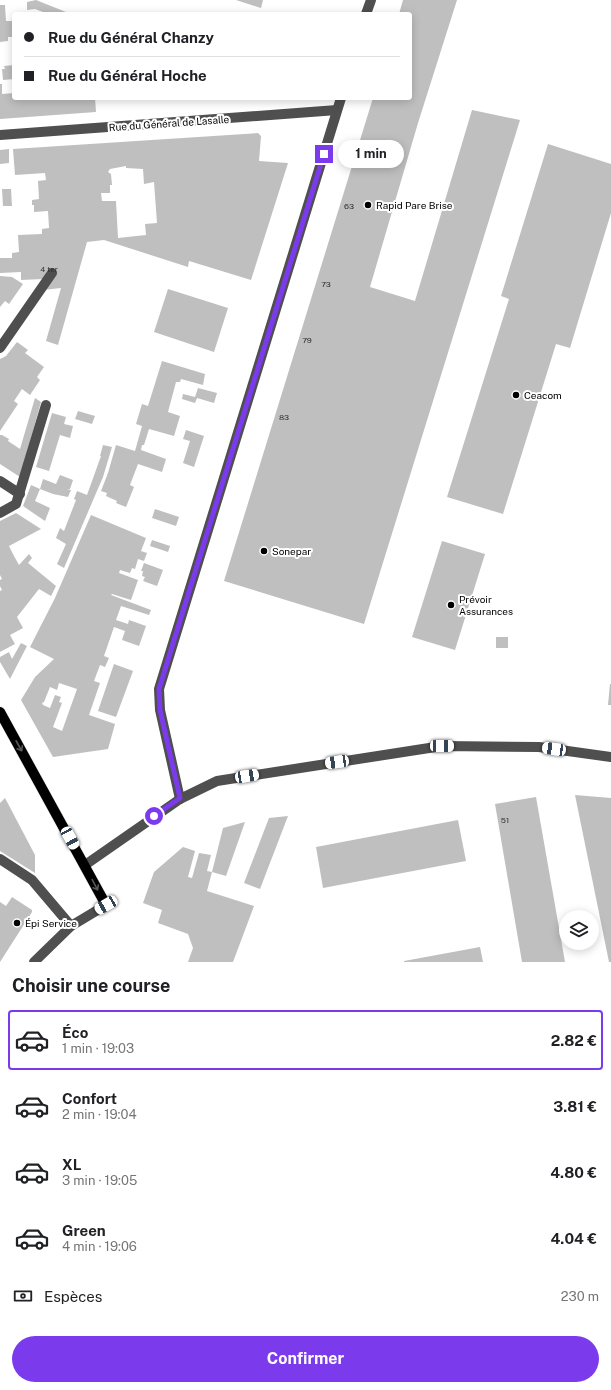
<!DOCTYPE html>
<html lang="fr">
<meta charset="utf-8">
<style>
:root{--surface:#fff;--page:#f2f2f2;--text:#202124;--muted:#757577;--line:#e0e0e0;--accent:#7c3aed}
body{margin:0;font-family:"Public Sans",sans-serif;background:var(--page);color:var(--text);height:100vh;display:flex;flex-direction:column;font-size:15px;white-space:nowrap}
*{box-sizing:border-box;margin:0}
p{font-size:13px;color:var(--muted)}
.icon{flex:none;width:22px;height:22px;fill:none;stroke:currentColor;stroke-width:2;stroke-linecap:round;stroke-linejoin:round}
.map{position:relative;height:962px;overflow:hidden}
.details{display:flex;flex-direction:column;background:var(--surface);flex:1}
.details>*{flex:none}
.top-card{position:absolute;left:12px;top:12px;width:400px;height:88px;border-radius:4px;box-shadow:0 2px 10px #0003;display:grid;align-content:center;height:88px;padding:0 12px;background:var(--surface)}
.controls{position:absolute;left:559px;top:910px;display:grid;gap:8px}
.controls a{display:grid;place-items:center;width:40px;height:40px;border-radius:50%;background:var(--surface);box-shadow:0 2px 10px #0003;font-size:20px}
.end{position:absolute;width:18px;height:18px;margin:-9px;border:5px solid #7c3aed;background:#fff;box-shadow:0 0 0 2px #fff}
.from{border-radius:50%}
.bubble{position:absolute;height:28px;border-radius:14px;background:var(--surface);box-shadow:0 2px 10px #0003;font-size:13px;font-weight:700;line-height:28px;text-align:center}
.car{position:absolute;width:12px;height:24px;margin:-12px -6px;border-radius:5px;box-shadow:0 0 3px 1px #0007;background:linear-gradient(#fff 24%,#345 0 40%,#fff 0 76%,#345 0 86%,#fff 0)}
.top-card b{display:flex;align-items:center;gap:14px;height:38px;font-size:15px}
.top-card b+b{border-top:1px solid var(--line)}
.top-card i{width:10px;height:10px;background:var(--text)}
ul{padding:0;list-style:none}
li{display:flex;align-items:center;gap:12px;height:60px;margin:0 8px 6px;padding:0 4px;border:2px solid transparent;border-radius:4px}
li div{flex:1}
li b{display:block;font-size:15px}
li em{font-style:normal;font-weight:700}
li.selected{border-color:var(--accent)}
li>.icon{width:36px;height:36px;stroke-width:1.5}
h2{padding:0 12px;font-size:18px;line-height:48px}
.pay{display:flex;align-items:center;gap:10px;height:44px;padding:0 12px;font-size:15px}
.pay p{margin-inline-start:auto}
.cta{display:flex;gap:8px;margin-top:auto;padding:8px 12px}
.cta a{flex:1;height:46px;border-radius:24px;background:var(--accent);color:#fff;font-size:16px;font-weight:700;line-height:46px;text-align:center}
.map>svg:first-child{display:block}
</style>
<div class="map">
<svg width="611" height="962" viewBox="0 0 611 962">
<rect width="100%" height="100%" fill="#fff"/>
<!-- building -->
<g fill="#bfbfbf" fill-rule="evenodd">
<polygon points="36,0 71,14 48,14 35,9 27,10 27,2"/>
<polygon points="236,0 263,0 261,8"/>
<polygon points="403,0 457,0 418,123 370,287 415,301 472,110 520,120 364,624 224,581 373,98 410,98 410,14 399,14"/>
<polygon points="0,5 5,5 6,21 14,21 14,37 8,37 8,41 0,42"/>
<polygon points="14,65 14,79 3,80 2,69 5,69 4,66"/>
<polygon points="0,84 2,84 2,94 14,93 14,98 95,98 96,112 0,119"/>
<path d="M258,133L261,136L259,161L288,163L251,280L189,261L188,267L104,240L87,242L58,345L46,341L61,288L43,290V279L21,280V272L0,273V258H12V253L19,252L18,235L42,234V229L49,228L48,211L34,212V205H32V200L39,199L38,181L46,180L45,173L15,175L13,149ZM126,166V168L143,169L144,184L154,182L157,223L145,224L146,235L118,238L116,201H102L101,193H110V185H112L111,174L108,172L110,169Z"/>
<polygon points="548,144 611,164 611,213 570,348 556,344 503,514 447,497 509,299 501,296"/>
<polygon points="9,149 9,163 0,164 0,150"/>
<polygon points="2,189 11,189 12,206 3,206"/>
<polygon points="0,276 12,277 23,284 9,304 5,301 0,307"/>
<polygon points="168,289 228,308 214,352 154,332"/>
<polygon points="17,342 28,350 25,353 44,367 37,377 40,380 30,395 22,389 14,401 18,404 0,431 0,359 6,356"/>
<polygon points="162,361 205,374 203,385 181,379 180,382 176,382 168,412 180,416 174,436 149,429 144,445 142,445 141,450 166,459 162,472 138,464 130,485 134,487 126,507 116,503 117,501 106,496 107,493 101,491 108,473 116,445 135,451 142,426 136,424 142,404 148,406"/>
<polygon points="198,388 217,393 214,403 197,398 195,403 182,399 183,394 195,397"/>
<polygon points="35,398 41,402 20,477 0,464 0,435 2,435 9,439 8,441 20,449"/>
<polygon points="78,411 95,416 92,424 75,419"/>
<polygon points="52,413 66,417 64,424 73,426 70,438 60,435 49,471 36,467"/>
<polygon points="186,430 204,436 194,467 183,463 190,441 183,439"/>
<polygon points="103,445 112,447 103,477 64,568 57,564 66,544 56,538 60,528 64,531 76,500 74,499 77,491 87,495 101,456 100,456"/>
<polygon points="60,475 73,480 70,489 67,489 71,490 68,497 53,494 40,489 43,479 56,484"/>
<polygon points="31,485 40,489 35,501 50,508 45,521 23,506"/>
<polygon points="155,509 179,517 176,526 152,518"/>
<polygon points="16,513 41,529 9,546 14,556 19,565 29,554 32,558 28,563 56,586 51,596 39,589 17,617 23,628 10,635 15,644 0,652 0,591 2,590 0,586 0,580 2,579 0,575 0,521"/>
<path d="M91,515L146,538L141,551L147,553L144,561L138,559L135,569L132,568L130,573L120,570L119,573L138,580L131,600L112,594L111,595L151,610L149,615L121,606L116,620L128,624L129,620L146,626L139,646L122,640L125,631L114,627L104,656L109,658L105,667L100,665L94,681L100,683L89,715L115,724L108,749L53,757L21,700L35,677L54,659L30,647L55,598ZM59,683L77,689L62,731L53,727L62,703L59,702L61,697L55,695L50,708L43,705L42,703L44,702L50,687L57,690Z"/>
<polygon points="152,540 170,546 168,552 150,546"/>
<polygon points="442,541 485,554 455,650 412,637"/>
<polygon points="144,563 163,570 157,586 143,581 145,577 142,576 143,571 141,571"/>
<rect x="496" y="637" width="12" height="11"/>
<polygon points="21,643 27,646 10,679 0,662 0,657 9,652 12,659"/>
<polygon points="114,664 133,671 116,717 98,711"/>
<polygon points="610,684 611,684 611,705 608,705"/>
<polygon points="575,795 611,798 611,962 609,962"/>
<polygon points="536,797 565,962 522,962 495,804"/>
<polygon points="5,798 35,855 35,873 0,851 0,803"/>
<polygon points="288,816 260,889 244,883 269,818"/>
<polygon points="458,820 466,861 323,888 316,847"/>
<polygon points="245,822 226,876 212,872 223,828"/>
<polygon points="183,847 195,851 188,877 192,878 199,853 211,855 207,871 212,872 207,891 254,906 233,962 188,962 193,948 188,934 158,923 162,910 143,903 154,872"/>
<polygon points="12,897 32,910 32,912 0,962 0,902 6,906"/>
<polygon points="480,947 483,962 404,962 404,961"/>
</g>
<g fill="none" stroke-linecap="round" stroke-linejoin="round">
<!-- major casing -->
<g stroke="#dbdbdb" stroke-width="11">
<polyline id="major" points="0,712 106,905"/>
</g>
<!-- minor -->
<g stroke="#4f4f4f" stroke-width="10">
<polyline points="366,14 371,0"/>
<polyline points="0,135 337,110"/>
<polyline points="0,348 52,273"/>
<polyline points="0,481 20,494"/>
<polyline points="0,513 16,504 46,405"/>
<polyline points="180,799 160,710 159,689 341,98"/>
<polyline points="0,859 32,880 71,926"/>
<polyline points="85,865 180,799 217,781 442,746 539,747 611,757"/>
<polyline points="34,962 71,926 106,905"/>
</g>
<!-- major -->
<use href="#major" stroke="#000" stroke-width="10"/>
</g>
<!-- one-way arrows -->
<defs><path id="oneway-shaft" d="M-6 0H5M1.5-3L5.5 0L1.5 3" fill="none" stroke-width="1.6" stroke-linecap="round" stroke-linejoin="round"/></defs>
<g stroke="#595959">
<use href="#oneway-shaft" transform="translate(19 746) rotate(61)"/>
<use href="#oneway-shaft" transform="translate(95 885) rotate(62)"/>
</g>
<g fill="none" stroke-linecap="round" stroke-linejoin="round">
<!-- route -->
<polyline stroke="#7c3aed" stroke-width="5" points="154,816 180,798 160,710 159,689 324,154"/>
</g>
<!-- markers -->
<g fill="#000" stroke="#fff" stroke-width="1.5">
<circle cx="368" cy="205" r="4"/>
<circle cx="516" cy="395" r="4"/>
<circle cx="264" cy="551" r="4"/>
<circle cx="451" cy="605" r="4"/>
<circle cx="17" cy="923" r="4"/>
</g>
<g text-anchor="middle" stroke-width="4" stroke-linejoin="round" paint-order="stroke">
<!-- number labels -->
<g font-size="8" fill="#303030">
<text x="349" y="209">63</text>
<text x="49" y="272">4 ter</text>
<text x="326" y="287">73</text>
<text x="307" y="343">79</text>
<text x="284" y="420">83</text>
<text x="505" y="823">51</text>
</g>
<!-- street labels -->
<g font-size="10" fill="#000" stroke="#fff">
<text transform="translate(169 123) rotate(-4)" y="4">Rue du Général de Lasalle</text>
</g>
<!-- poi labels -->
<g font-size="10" fill="#000" stroke="#fff" text-anchor="start">
<text x="376" y="209">Rapid Pare Brise</text>
<text x="524" y="399">Ceacom</text>
<text x="272" y="555">Sonepar</text>
<text x="459" y="603">Prévoir<tspan x="459" dy="12">Assurances</tspan></text>
<text x="25" y="927">Épi Service</text>
</g>
</g>
</svg>
<div class="controls">
<a><svg class="icon" aria-label="layers" viewBox="0 0 24 24"><path d="M12 4l9 5-9 5-9-5zM3 14l9 5 9-5"/></svg></a>
</div>
<i class="end from" style="left:154px;top:816px"></i>
<i class="end" style="left:324px;top:154px"></i>
<div class="bubble" style="left:338px;top:140px;width:66px">1 min</div>
<i class="car" style="left:442px;top:746px;rotate:90deg"></i>
<i class="car" style="left:554px;top:749px;rotate:278deg"></i>
<i class="car" style="left:337px;top:762px;rotate:262deg"></i>
<i class="car" style="left:247px;top:776px;rotate:81deg"></i>
<i class="car" style="left:70px;top:838px;rotate:151deg"></i>
<i class="car" style="left:106px;top:905px;rotate:240deg"></i>
<div class="top-card">
<b><i class="from"></i>Rue du Général Chanzy</b>
<b><i></i>Rue du Général Hoche</b>
</div>
</div>
<section class="details">
<h2>Choisir une course</h2>
<ul>
<li class="selected"><svg class="icon" aria-label="car" viewBox="0 0 24 24"><path d="M5 17H2v-5l4-1 3-4h7l3 4 3 1v5h-3M9 17h6M6 11h13"/><circle cx="7" cy="17" r="2"/><circle cx="17" cy="17" r="2"/></svg><div><b>Éco</b><p>1 min · 19:03</p></div><em>2.82 €</em></li>
<li><svg class="icon" aria-label="car" viewBox="0 0 24 24"><path d="M5 17H2v-5l4-1 3-4h7l3 4 3 1v5h-3M9 17h6M6 11h13"/><circle cx="7" cy="17" r="2"/><circle cx="17" cy="17" r="2"/></svg><div><b>Confort</b><p>2 min · 19:04</p></div><em>3.81 €</em></li>
<li><svg class="icon" aria-label="car" viewBox="0 0 24 24"><path d="M5 17H2v-5l4-1 3-4h7l3 4 3 1v5h-3M9 17h6M6 11h13"/><circle cx="7" cy="17" r="2"/><circle cx="17" cy="17" r="2"/></svg><div><b>XL</b><p>3 min · 19:05</p></div><em>4.80 €</em></li>
<li><svg class="icon" aria-label="car" viewBox="0 0 24 24"><path d="M5 17H2v-5l4-1 3-4h7l3 4 3 1v5h-3M9 17h6M6 11h13"/><circle cx="7" cy="17" r="2"/><circle cx="17" cy="17" r="2"/></svg><div><b>Green</b><p>4 min · 19:06</p></div><em>4.04 €</em></li>
</ul>
<div class="pay"><svg class="icon" aria-label="cash" viewBox="0 0 24 24"><path d="M3 7h18v10H3z"/><circle cx="12" cy="12" r="2"/></svg>Espèces<p>230 m</p></div>
<div class="cta"><a>Confirmer</a></div>
</section>
